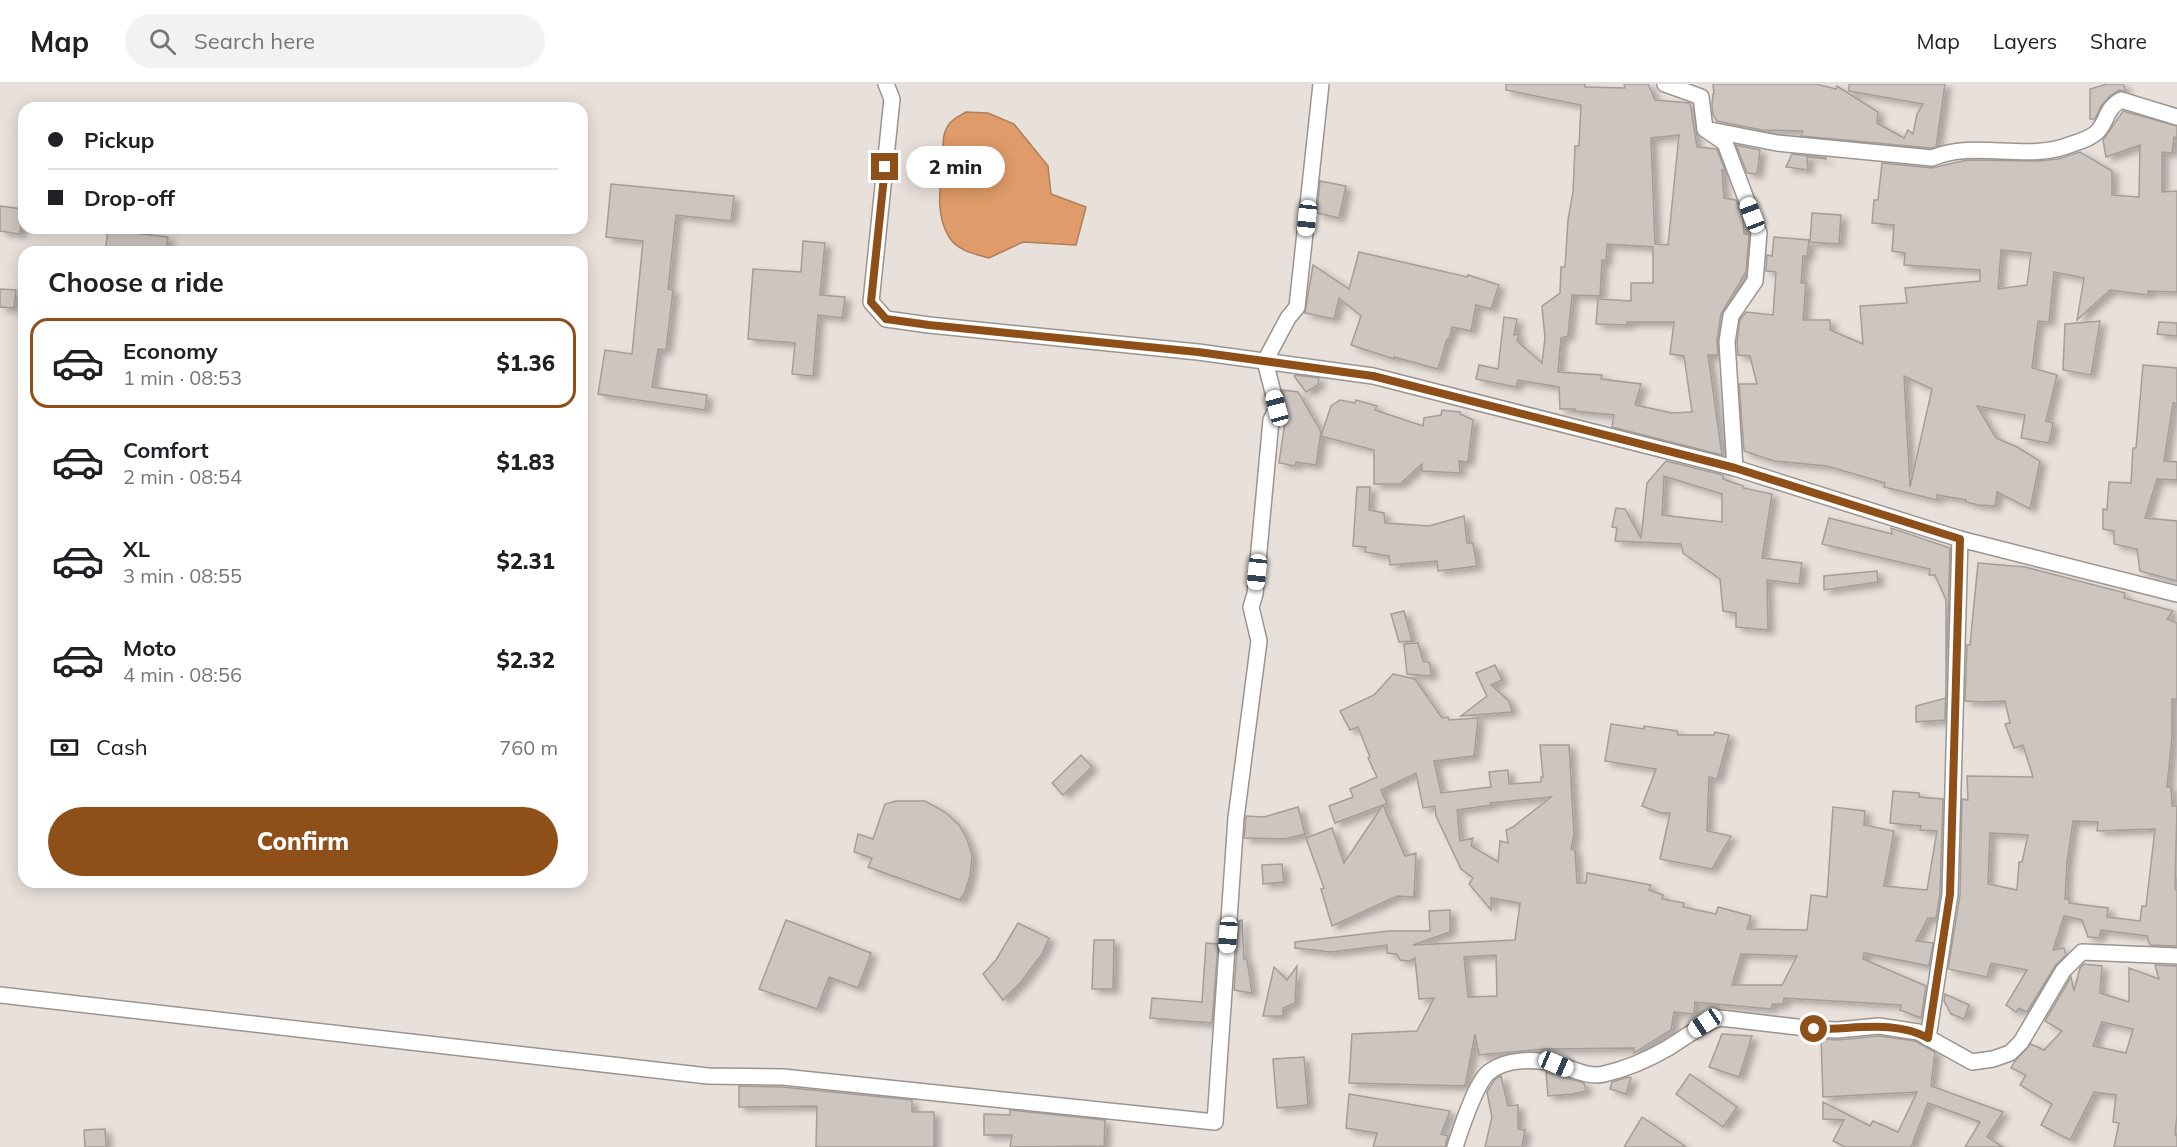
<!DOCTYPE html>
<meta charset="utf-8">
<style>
:root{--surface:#fff;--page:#f2f2f2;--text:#202124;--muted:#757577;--line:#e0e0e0;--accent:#8f4f18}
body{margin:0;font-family:Mulish,sans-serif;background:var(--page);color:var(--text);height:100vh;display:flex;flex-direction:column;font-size:22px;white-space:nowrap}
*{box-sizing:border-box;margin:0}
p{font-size:20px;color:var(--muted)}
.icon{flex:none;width:33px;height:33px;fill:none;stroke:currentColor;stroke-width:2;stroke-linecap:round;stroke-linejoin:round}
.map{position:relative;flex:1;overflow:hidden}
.drawer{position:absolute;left:18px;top:162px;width:570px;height:642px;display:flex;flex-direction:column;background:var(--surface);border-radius:18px;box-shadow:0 3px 15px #0003}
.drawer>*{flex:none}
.hud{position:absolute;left:18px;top:18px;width:570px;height:132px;border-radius:18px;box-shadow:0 3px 15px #0003;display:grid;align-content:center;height:132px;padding:0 30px;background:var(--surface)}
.end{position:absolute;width:27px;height:27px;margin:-14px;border:8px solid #8f4f18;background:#fff;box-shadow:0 0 0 3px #fff}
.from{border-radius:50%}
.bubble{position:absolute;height:42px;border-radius:21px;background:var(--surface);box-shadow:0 3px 15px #0003;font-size:20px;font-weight:800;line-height:42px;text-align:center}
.car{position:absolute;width:18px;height:36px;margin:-18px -9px;border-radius:8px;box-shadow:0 0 4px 2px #0007;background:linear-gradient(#fff 24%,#345 0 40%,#fff 0 76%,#345 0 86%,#fff 0)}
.hud b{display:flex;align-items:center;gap:21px;height:57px;font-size:22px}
.hud b+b{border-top:2px solid var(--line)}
.hud i{width:15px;height:15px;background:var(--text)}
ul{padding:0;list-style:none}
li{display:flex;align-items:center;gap:18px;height:90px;margin:0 12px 9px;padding:0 18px;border:3px solid transparent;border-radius:18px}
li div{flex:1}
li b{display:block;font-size:22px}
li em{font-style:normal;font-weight:800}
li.selected{border-color:var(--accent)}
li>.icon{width:54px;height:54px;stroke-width:1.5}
h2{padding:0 30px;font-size:27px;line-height:72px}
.pay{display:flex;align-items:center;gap:15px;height:66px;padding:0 30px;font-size:22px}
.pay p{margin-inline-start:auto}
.action{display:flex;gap:12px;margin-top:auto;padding:12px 30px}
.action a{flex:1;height:69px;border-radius:36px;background:var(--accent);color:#fff;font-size:24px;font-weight:800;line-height:69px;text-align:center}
header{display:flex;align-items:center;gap:36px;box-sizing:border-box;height:84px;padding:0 30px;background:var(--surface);border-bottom:2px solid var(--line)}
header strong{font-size:28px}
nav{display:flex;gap:33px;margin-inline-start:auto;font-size:21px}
.search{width:420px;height:54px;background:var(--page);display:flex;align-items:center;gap:15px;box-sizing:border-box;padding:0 21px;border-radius:33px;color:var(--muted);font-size:22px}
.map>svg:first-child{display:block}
</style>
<header>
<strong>Map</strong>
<div class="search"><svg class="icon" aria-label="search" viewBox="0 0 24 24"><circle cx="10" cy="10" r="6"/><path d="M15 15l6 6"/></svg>Search here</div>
<nav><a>Map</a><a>Layers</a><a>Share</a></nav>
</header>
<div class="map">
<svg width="2177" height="1063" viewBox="0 0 2177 1063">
<defs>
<filter id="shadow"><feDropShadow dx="6" dy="4" stdDeviation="3" flood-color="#0004"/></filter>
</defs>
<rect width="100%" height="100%" fill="#e8e0db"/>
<!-- water -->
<path fill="#df9b69" stroke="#af7e5b" stroke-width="1.5" d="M966,28L988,29L1014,40L1048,82L1051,110L1086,123L1076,161L1023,158L989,174C974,170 958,167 949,153C935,130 940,104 943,79C944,65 940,51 950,39C954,34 961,31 966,28Z"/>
<!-- building -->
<g fill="#cdc5c0" stroke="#a59d98" stroke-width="1.5" fill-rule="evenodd" filter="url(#shadow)">
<path d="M1506,0H1585V3L1625,4L1624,0H1648L1655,16L1690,19L1697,63L1717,65L1725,86H1722L1724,114L1736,116L1743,135L1744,150L1749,151L1746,188L1721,230L1717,257L1718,271H1708L1722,371L1612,343L1614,331L1574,327L1575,325H1560L1559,303L1518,296L1516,303L1476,295L1479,281L1498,285L1504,233L1517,235L1514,251L1519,250L1517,257L1542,279L1545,254L1542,222L1560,209L1561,183H1565L1568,136L1573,108L1575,62H1579L1581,21L1506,6ZM1679,51L1668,161L1655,160L1651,54ZM1607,160L1653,163V199H1631V217L1598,215L1596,240L1627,241V238H1674L1670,270L1684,272L1692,328L1672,329L1635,321L1641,300L1601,295L1602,291L1558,288L1561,254L1568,252L1572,211L1600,212L1602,176L1606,177Z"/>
<polygon points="1713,0 1816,0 1836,5 1837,2 1878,28 1877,39 1904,54 1908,46 1913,50 1917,30 1923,20 1849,7 1849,0 1945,0 1936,63 1931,64 1801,52 1803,47 1762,46 1717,37 1713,31 1712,21 1713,10 1714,10"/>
<polygon points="2107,0 2123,0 2126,7 2119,6 2110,12 2101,22 2095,35 2090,35 2090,5"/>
<path d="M2123,27L2177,42V54L2174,53L2172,69L2162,68V108L2177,107V208L2148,207V211L2110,206L2077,236L2084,194L2054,188L2049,238L2038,237L2032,284L2057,291L2046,337L2053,339L2049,359L2021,354L2025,331L1977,322L1996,354L2017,363L2040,377L2030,425L1997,408L1995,422L1978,421L1966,418V416L1937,411V416L1884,403L1885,399L1827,382L1774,377L1744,367L1739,300H1757L1750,272L1738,271L1737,258L1740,236L1746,228L1773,231L1776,188L1766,187L1767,171L1772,172L1774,153L1809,156L1807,172H1803L1801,199H1806L1803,236H1830V246L1863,260L1860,222L1907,219L1905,204L1980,197V186L1904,181L1905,169L1892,167L1894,141L1872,139L1874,116H1878L1882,79L1932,84L1967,76L2038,77L2058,75L2080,68L2112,87V111L2139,113L2140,61L2106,73L2103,56ZM2001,166L2031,169L2027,201L1998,205ZM1904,292L1932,305L1910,403Z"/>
<polygon points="1736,61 1760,66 1757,90 1747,89"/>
<polygon points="1792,70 1826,74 1826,75 1807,73 1808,86 1786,83"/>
<polygon points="1320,97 1346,102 1339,134 1317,129"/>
<polygon points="611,100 734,112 731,137 676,131 668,205 673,206 666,266 658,265 652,303 707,311 705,326 598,310 605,266 632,270 643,157 606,153"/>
<polygon points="0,122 22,125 20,150 0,147"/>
<polygon points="1812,129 1841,131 1839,160 1810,158"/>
<polygon points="108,146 168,153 166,168 105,168"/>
<polygon points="803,157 825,159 820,211 845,213 842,234 818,231 813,292 792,290 795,259 748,255 753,185 801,188"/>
<polygon points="1359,168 1467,193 1468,191 1499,201 1491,225 1476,221 1471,247 1452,243 1449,256 1447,255 1438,285 1394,273 1394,275 1351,261 1361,232 1339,214 1334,235 1305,229 1313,181 1349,205"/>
<polygon points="0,205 16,206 14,224 0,223"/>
<polygon points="2100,237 2091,291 2063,286 2065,240"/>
<polygon points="2159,238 2177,239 2177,252 2157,250"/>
<polygon points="2143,281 2177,284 2177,320 2173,319 2164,377 2177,378 2177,396 2157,395 2145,434 2177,437 2177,497 2140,487 2137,465 2114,460 2114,447 2103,445 2103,425 2107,426 2109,398 2131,399 2133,364 2136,364"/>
<polygon points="1296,291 1319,294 1318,301 1306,308 1294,292"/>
<polygon points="1282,306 1298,308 1321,348 1316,381 1296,378 1295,382 1279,379 1287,324"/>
<polygon points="1340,316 1355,319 1356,316 1377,322 1375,326 1423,342 1424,334 1441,331 1442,326 1460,328 1460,330 1473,336 1468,378 1459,377 1460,389 1422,387 1422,380 1400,400 1374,400 1374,366 1321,352 1331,322"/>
<path d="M1666,377L1723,391V395L1743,402V404L1772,410L1762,474L1802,479L1799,500L1767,496L1768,546L1736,543V529L1723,527L1720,495L1683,469L1681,460L1615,457L1617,444L1612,443L1616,424L1625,425L1641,454L1647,399ZM1664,392L1722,410V438L1662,431Z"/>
<polygon points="1357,403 1370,403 1369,426 1384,429 1385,439 1429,442 1464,432 1467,459 1473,459 1477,482 1438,487 1437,477 1390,481 1389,472 1365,468 1366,463 1353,462"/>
<polygon points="1829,434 1892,450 1891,444 1950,464 1945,636 1916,638 1916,622 1946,614 1946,516 1935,491 1929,491 1930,485 1822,460"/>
<path d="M1978,479L2025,483L2125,509L2124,514L2173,527L2167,535L2177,539V615H2172V653L2167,703H2171L2172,722H2177L2175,805L2177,806V862L2150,861L2147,852L2101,846L2099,854L2088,853L2082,836L2064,832L2053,866L2064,864L2066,871L2055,882L2027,928L2019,924L2016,928L2006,921L2027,886L1991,879L1987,893L1948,885L1960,811L1962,715L1968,716L1967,692L2033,693L2023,661L2014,664L2005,640L2010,639L2005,617L1983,618L1965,617L1967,561H1970ZM2073,737L2098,738L2097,747L2155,745L2146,822H2142L2140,837L2107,833L2108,824L2069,819V815H2065L2067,778ZM1990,749L2028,751L2022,778H2019L2017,806L1988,800Z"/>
<polygon points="1877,487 1878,498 1824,506 1824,492"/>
<polygon points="1404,527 1412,557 1399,558 1391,530"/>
<polygon points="1418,559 1423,577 1430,579 1431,592 1407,590 1404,560"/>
<polygon points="1495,581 1502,596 1491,601 1509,617 1512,628 1461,632 1487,612 1476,589"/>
<path d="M1393,590L1415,595L1442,634L1448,633L1449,636L1478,634L1474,672L1434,677L1441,709L1491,703L1489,688L1508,686L1509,700L1541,698V693H1543L1540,661H1569L1574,750L1571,765L1575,766L1577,799H1586L1587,789L1651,801L1649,806L1663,811L1662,815L1684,819L1683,823L1716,830L1718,823L1751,832L1747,845L1807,846L1811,811L1827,813L1833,723L1865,727L1864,741L1894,747L1884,802L1927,806L1937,747L1920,746L1921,742L1890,739L1893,707L1919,709V713L1943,715L1940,809L1936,834H1928L1916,857L1933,859L1929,882L1864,869L1863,875L1926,902L1921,934L1900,926L1901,921L1784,914L1783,920H1772L1771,925L1695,918L1694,930L1674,928L1671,946L1634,969V964L1544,965L1479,971L1475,950L1465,1002L1349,999L1352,950L1417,947L1434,914L1419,915L1415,874L1410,877L1400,876L1397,870L1387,869V861L1331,868L1295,864V858L1389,847H1430L1429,827L1450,826V848L1413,861L1515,856L1520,819L1491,814V826L1469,800L1473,794L1461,785L1436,732L1435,722L1423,724L1416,689L1381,706L1387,720L1383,721L1405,772L1416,769L1414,813L1397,812L1332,842L1321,805L1324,804L1306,754L1332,744L1344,779L1383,721L1335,739L1329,722L1353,713L1350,705L1377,693L1368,674L1370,673L1358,643L1350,646L1340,627L1374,611ZM1551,713L1513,743L1506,746L1508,759L1500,757L1498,778L1471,762L1473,754L1460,757L1457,726L1491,721L1490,719ZM1741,870L1797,872L1782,901H1732ZM1496,871L1497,912L1468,913L1464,873Z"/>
<polygon points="1611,640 1644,645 1644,642 1677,647 1678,651 1714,651 1715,648 1729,651 1717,695 1709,693 1707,747 1731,752 1712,785 1660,775 1670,729 1661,729 1642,722 1656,685 1605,677"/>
<polygon points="1081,671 1092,683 1063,711 1052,699"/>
<polygon points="896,717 925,717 945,728 959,741 967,755 972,772 970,792 965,808 960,816 868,783 872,774 854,768 858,750 873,755 885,720"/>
<polygon points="1298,723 1305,750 1285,755 1244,754 1246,732 1264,733"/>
<polygon points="1282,780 1284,798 1263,800 1262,781"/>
<polygon points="786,836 871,869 858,904 829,893 817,925 759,905"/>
<polygon points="1242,836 1244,875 1247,876 1252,909 1234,906 1239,837"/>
<polygon points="1018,839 1049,854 1042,870 1021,898 1003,916 983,890 996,876"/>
<polygon points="1094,856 1114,856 1113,905 1092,905"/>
<polygon points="1206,859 1218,860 1212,939 1150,934 1152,914 1202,918"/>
<path d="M2084,880L2102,882L2100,909L2129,918V884L2159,895L2155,881L2177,882V1031L2175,1051H2177V1063H2114L2119,1039L2113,1038L2116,1011L2094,1008L2070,1056L2041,1041L2052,1020L2020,1001L2026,991L2011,984L2015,977L2031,960L2044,966L2062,947L2045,937L2071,893L2074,907L2080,884ZM2102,938L2133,945L2126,969L2093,962Z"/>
<polygon points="1297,882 1295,919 1283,924 1283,932 1263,932 1274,883 1287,896"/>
<polygon points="1945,910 1969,921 1964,935 1951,930 1944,917"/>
<polygon points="1722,950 1752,952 1739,993 1709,983"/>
<polygon points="1879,952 1915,957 1935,968 1931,1002 2003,1028 1987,1053 2003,1063 1965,1063 1980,1038 1928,1019 1911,1063 1845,1063 1833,1057 1844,1036 1823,1035 1823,1018 1870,1042 1873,1037 1898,1048 1917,1008 1823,1013 1821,955 1838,956"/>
<polygon points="1304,973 1308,1021 1277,1024 1273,975"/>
<polygon points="1546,988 1584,999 1586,1007 1573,1010 1548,1012"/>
<polygon points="1690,990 1737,1023 1723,1043 1676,1010"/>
<polygon points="1501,992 1508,1022 1518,1021 1518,1045 1525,1046 1522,1063 1485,1063 1492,1033 1487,1008 1495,995"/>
<polygon points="1628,993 1631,994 1626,1010 1610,1005 1612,998"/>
<polygon points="739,1002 782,1003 912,1016 912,1028 934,1028 934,1063 816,1063 817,1022 739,1023"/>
<polygon points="1349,1010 1450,1027 1441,1050 1448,1052 1445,1063 1373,1063 1377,1049 1346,1044"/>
<polygon points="1010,1026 1105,1036 1104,1062 1010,1063 1012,1051 984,1051 984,1030 1010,1031"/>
<polygon points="1642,1033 1686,1063 1624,1063"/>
<polygon points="105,1045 106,1063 85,1063 84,1046"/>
</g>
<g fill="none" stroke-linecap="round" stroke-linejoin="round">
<!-- minor casing -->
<g stroke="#9b948f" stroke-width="18">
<g id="minor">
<polyline points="886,0 892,15 871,218 886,235 929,241 1198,268 1373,292 1735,384 1960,455 2177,510"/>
<polyline points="1665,0 1701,13 1705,45 1725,59 1759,149 1755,197 1731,232 1727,258 1735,384"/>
<path d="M1705,45L1777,59L1932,74C1976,55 2027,79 2072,60C2079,58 2092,53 2097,48C2108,37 2105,25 2121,16L2177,33"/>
<polyline points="0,911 708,992 783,993 1215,1038 1236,734 1259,557 1251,523 1255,510 1271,336 1277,324 1265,277 1288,234 1297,223 1321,0"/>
<polyline points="1928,954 1950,810 1960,455"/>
<path d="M1455,1063C1461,1045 1475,1000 1489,988C1507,974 1535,975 1556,980C1571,984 1588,994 1604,990C1626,985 1649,975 1668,964C1686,953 1700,941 1720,934L1814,945L1837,946L1879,942L1918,948L1972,978L1993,975L2010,969L2021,958L2063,887L2082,868L2177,872"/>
</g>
</g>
<!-- minor -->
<use href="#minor" stroke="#fff" stroke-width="15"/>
</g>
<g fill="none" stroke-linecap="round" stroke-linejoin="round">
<!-- route -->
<path stroke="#8f4f18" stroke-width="8" d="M885,83L871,218L886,235L929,241L1198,268L1373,292L1735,384L1960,455L1950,810L1928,954C1894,935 1851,946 1814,945"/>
</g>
</svg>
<i class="end from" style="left:1814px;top:945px"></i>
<i class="end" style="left:885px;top:83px"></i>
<div class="bubble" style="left:906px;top:62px;width:99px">2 min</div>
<i class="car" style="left:1752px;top:131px;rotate:339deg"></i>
<i class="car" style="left:1307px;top:134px;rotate:186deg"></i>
<i class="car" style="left:1277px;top:324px;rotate:345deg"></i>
<i class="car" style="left:1257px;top:488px;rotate:186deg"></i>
<i class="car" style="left:1228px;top:851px;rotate:184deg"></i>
<i class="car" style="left:1705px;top:939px;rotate:236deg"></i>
<i class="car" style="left:1556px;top:980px;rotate:113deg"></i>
<div class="hud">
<b><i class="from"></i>Pickup</b>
<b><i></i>Drop-off</b>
</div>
<section class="drawer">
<h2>Choose a ride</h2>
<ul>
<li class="selected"><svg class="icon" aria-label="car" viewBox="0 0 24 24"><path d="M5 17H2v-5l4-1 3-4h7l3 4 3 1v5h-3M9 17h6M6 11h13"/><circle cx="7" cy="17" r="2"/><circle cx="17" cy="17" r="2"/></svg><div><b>Economy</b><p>1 min · 08:53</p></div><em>$1.36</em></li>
<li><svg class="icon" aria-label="car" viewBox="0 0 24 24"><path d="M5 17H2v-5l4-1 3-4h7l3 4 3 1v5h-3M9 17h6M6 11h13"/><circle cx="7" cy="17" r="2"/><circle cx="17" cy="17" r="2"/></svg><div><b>Comfort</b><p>2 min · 08:54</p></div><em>$1.83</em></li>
<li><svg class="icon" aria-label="car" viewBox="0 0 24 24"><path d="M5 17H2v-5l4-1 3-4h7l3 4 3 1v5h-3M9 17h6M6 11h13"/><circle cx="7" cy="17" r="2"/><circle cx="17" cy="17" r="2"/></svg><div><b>XL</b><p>3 min · 08:55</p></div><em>$2.31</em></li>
<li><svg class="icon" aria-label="car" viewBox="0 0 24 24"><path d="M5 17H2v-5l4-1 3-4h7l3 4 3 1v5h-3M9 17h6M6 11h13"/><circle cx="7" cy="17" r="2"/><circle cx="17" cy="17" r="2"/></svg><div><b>Moto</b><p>4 min · 08:56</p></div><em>$2.32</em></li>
</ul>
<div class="pay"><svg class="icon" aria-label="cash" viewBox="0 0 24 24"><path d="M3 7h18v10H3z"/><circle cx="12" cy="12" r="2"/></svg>Cash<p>760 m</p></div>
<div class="action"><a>Confirm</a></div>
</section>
</div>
